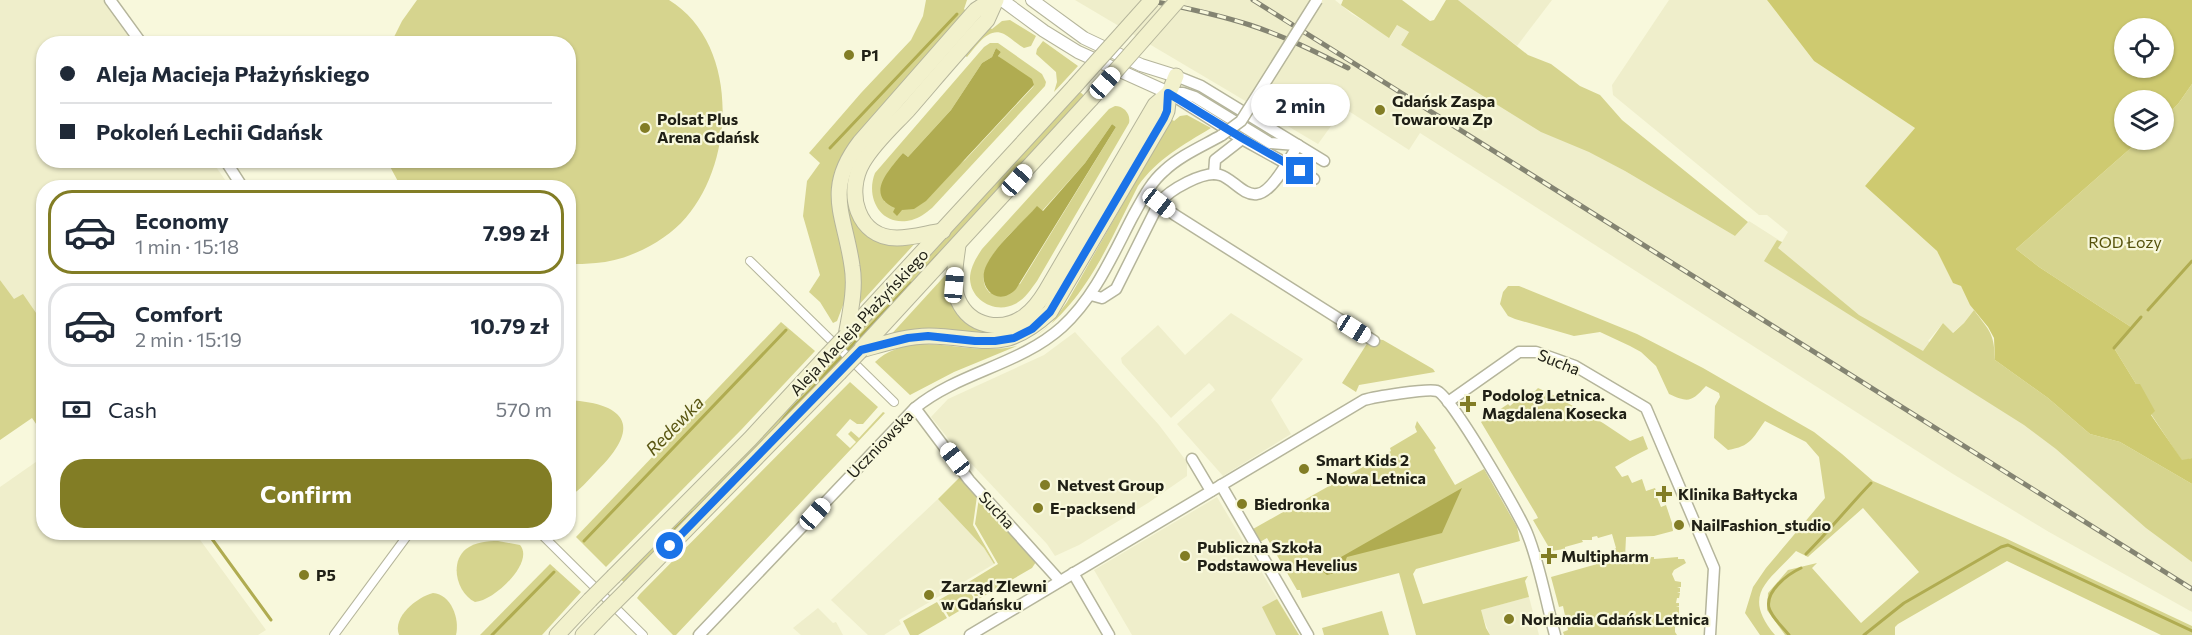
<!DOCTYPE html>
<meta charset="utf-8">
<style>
:root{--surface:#fff;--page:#f6f6f7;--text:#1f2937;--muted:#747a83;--line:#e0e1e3;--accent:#827d25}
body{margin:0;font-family:Commissioner,sans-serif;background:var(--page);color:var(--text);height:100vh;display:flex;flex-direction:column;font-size:22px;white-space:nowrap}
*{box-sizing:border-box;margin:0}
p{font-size:20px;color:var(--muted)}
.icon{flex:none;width:33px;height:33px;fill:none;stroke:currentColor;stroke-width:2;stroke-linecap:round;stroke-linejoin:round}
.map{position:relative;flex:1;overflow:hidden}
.details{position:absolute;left:36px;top:180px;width:540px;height:360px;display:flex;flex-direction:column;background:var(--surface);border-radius:24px;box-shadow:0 2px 4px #0004}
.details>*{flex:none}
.top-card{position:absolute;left:36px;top:36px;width:540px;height:132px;border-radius:24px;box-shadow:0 2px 4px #0004;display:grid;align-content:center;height:132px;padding:0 24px;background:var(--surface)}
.fabs{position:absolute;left:2114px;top:18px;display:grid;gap:12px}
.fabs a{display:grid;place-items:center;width:60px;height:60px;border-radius:50%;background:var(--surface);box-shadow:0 2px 4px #0004;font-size:30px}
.end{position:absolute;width:27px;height:27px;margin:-14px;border:8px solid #1a73e8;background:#fff;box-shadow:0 0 0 3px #fff}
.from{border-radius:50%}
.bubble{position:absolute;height:42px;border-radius:21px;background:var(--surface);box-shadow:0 2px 4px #0004;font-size:20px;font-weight:700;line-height:42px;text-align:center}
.car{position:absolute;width:18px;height:36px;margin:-18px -9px;border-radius:8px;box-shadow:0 0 4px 2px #0007;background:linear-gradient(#fff 24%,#345 0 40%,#fff 0 76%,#345 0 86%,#fff 0)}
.top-card b{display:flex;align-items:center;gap:21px;height:57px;font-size:22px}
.top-card b+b{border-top:2px solid var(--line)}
.top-card i{width:15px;height:15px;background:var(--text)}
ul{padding:10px 0 0;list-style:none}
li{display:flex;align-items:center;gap:18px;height:84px;margin:0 12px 9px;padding:0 12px;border:3px solid var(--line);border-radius:24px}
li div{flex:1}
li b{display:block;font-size:22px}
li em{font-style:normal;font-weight:700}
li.current{border-color:var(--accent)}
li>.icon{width:54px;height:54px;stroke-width:1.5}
.pay{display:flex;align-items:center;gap:15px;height:66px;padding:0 24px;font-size:22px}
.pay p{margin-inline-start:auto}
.button{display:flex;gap:12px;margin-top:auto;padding:12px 24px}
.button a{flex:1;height:69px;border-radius:24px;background:var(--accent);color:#fff;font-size:24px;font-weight:700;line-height:69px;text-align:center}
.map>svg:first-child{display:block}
</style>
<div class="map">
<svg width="2192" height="635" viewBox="0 0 2192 635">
<rect width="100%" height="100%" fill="#f8f8dc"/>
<!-- built -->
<g fill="#efeecb">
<polygon points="0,0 103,0 134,43 44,44 44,160 217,161 214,164 230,187 44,188 43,323 23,295 14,300 0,280"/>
<polygon points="1075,0 1335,0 1352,14 1390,37 1397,25 1409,32 1401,45 1625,171 1735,236 1749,221 1782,242 1788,232 1767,215 1759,215 1613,95 1612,85 1669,0 1767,0 1814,61 1915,128 1865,186 1937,251 1953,282 1961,286 1974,310 1964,323 1952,333 1943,323 1928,341 2192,502 2192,612 2049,532 1953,474 1420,133 1409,150 1344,108 1318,144"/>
<polygon points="1458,0 1552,0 1517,46"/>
<polygon points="1231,313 1303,359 1271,400 1291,434 1223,476 1177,424 1215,390 1213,387 1209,383 1171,418 1122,363 1121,358 1158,325 1185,355"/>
<polygon points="1075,332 1159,425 1187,462 1187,476 1148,503 1079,545 1055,556 1047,544 950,441 931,417 948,399 1044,355"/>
<polygon points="43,457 44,532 195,533 266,630 258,635 0,635 0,487"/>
<polygon points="1217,497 1299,635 1132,635 1094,570"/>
<polygon points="938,499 984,548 994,564 899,620 901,624 884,635 868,635 831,600"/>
<polygon points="1529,597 1539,635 1490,635 1480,610"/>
<polygon points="818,608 833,623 836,622 843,635 801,635 793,628"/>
</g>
<!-- green -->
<g fill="#d6d48e" fill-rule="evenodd">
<path d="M417,0H669C741,44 736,167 681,223C660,244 626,261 596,263C587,264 577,264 569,264L568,188L401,187L387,161L568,160V44L391,43L402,21Z"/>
<polygon points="926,0 967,0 964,9 966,11 846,152 847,273 845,300 837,321 833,323 820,302 809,292 820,275 803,216 807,181 820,163 809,153 861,93 911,40 923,16"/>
<polygon points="1343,0 1402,0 1430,21 1434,20 1446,0 1458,0 1528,55 1551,64 1580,86 1600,95 1622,120 1748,222 1735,236 1625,171 1589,152 1541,132 1401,45 1409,32 1397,25 1389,38 1341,5"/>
<path d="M1010,20L1036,36L1031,46L1024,48C1017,44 1011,38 1004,34C988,26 976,47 967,57L965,56L990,28L992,29L1002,21Z"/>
<polygon points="1043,41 1078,66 1054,92 1057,82 1056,72 1036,54 1037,49"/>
<path d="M990,43H998L1042,74L1046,82L1045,86L932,208C926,213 919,218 912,220C881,228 865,198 875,173L984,47ZM996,48L1001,52L998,56L1034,85L1033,87L965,160L902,210L884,201L903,153L908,157L951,110L982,63L992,57Z"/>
<polygon points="2192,84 2192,458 2182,461 2151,414 2136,384 2114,348 2131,327 2039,267 2016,249 2140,140 2163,140 2163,119 2178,104"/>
<polygon points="1080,92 1087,98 856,346 625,583 620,579 963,219"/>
<path d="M1115,106C1124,106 1131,114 1129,123L1037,281C1031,289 1025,299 1015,304C996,314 971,301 970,279C970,268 976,258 982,249L1109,109ZM1112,124L1116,127L1020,284L990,293C965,270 1021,224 1037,207L1042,211L1085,163Z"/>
<path d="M1157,110L1160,111L1050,301C1006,366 947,314 887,339L951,269C944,310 976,347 1018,327C1033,320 1043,305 1052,290Z"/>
<path d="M1187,115L1211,128C1183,145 1157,159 1138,186C1110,240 1087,300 1036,336L1051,324L1067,302L1171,119L1174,121L1180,116Z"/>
<path d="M852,170C845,189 846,204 856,222L918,240L856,308L846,216L845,185Z"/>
<path d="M1777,240L1782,242L1778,248L1859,315L1923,351L1943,323L1953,333L1964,323L1974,310C1990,332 1994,332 1995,360L2048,398L2090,434L2120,442L2192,484V562L2146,528L2056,449L2024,425L1764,261Z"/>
<polygon points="0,280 14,299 23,294 43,323 43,434 32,418 0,440"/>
<path d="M1508,286H1519L1637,334L1703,368L1814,432L1842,454L1873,481L2005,538L2192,626V635H2161L2007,561L1898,624L1895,627V635H1785L1767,610L1768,593L1788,570L1817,563L1812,568L1861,623L1919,572L1863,508L1810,555L1808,557L1796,551C1768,582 1741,594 1775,635H1760L1745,613L1753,587L1766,568L1825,498L1819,457L1806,442L1765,421C1752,439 1751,446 1728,450L1714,438L1715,406L1720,397L1719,393L1706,386C1691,402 1689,403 1669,394L1656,366L1641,352L1630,346L1600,332L1574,336L1515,319L1508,316L1500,304L1503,292Z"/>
<polygon points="781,322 815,351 741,430 606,567 576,537"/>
<polygon points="1375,339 1383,340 1433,369 1435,372 1359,385 1356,392 1342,383 1368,342"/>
<path d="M917,344C950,343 984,354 1017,346L954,372L910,395L875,362C886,351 902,346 917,344Z"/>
<polygon points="850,382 878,407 863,424 857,424 850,419 836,435 850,448 856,442 848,434 851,431 859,438 883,412 885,413 676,635 673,635 637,598 640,594"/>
<path d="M1538,388L1557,397L1603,423L1630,441L1643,436L1648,449C1637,454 1627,460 1615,467L1622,477L1628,475L1632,483L1642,479L1646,491L1655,488L1656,491L1655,492L1661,507L1666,505L1672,523L1673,531L1654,536L1626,537L1625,558H1632V561L1641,560L1642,558L1650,560L1651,557H1654V559L1678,557V559H1684L1686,563L1674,570L1672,574L1675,581L1681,582V587H1677L1680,588V592L1677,593H1680L1679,598H1677L1676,603H1679V606L1676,607H1679V618H1676L1678,626H1675V632L1677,635H1564L1563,632L1568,630L1563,606L1559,607L1551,577L1615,559L1613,549L1616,548L1612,534L1598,538L1597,536L1592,537V540H1582L1583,542L1565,547V549L1551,551L1533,520L1538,518L1536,514L1481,422L1508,404L1510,406L1518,399L1519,401L1525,395L1527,397L1530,395L1529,392L1533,391L1534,392Z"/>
<path d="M569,400C629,404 641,428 597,471C588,480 580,491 569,496Z"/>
<polygon points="1417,421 1436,448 1434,450 1455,485 1484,469 1517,527 1520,541 1416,569 1413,574 1423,604 1528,576 1525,581 1529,597 1481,610 1486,628 1490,635 1416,635 1399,573 1302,598 1300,590 1297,590 1267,538 1260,542 1253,529 1391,451 1390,448 1417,432 1415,427"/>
<polygon points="961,476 977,496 973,525 995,563 994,564 984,548 938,499"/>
<polygon points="979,498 1034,557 1036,562 1032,568 977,600 967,583 998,564 975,524"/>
<path d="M498,541L520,545C535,562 494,601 475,602C457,593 449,563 466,549C475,542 487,541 498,541Z"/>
<polygon points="550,564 581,592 542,635 480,635"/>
<polygon points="965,585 976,601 949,617 939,600"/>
<path d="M433,593C451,594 460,619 456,635H399C392,617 417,597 433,593Z"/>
<polygon points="1277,599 1299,635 1276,635 1262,607"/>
<polygon points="937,602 947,618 918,635 910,635 903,621"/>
<polygon points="1382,611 1389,635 1324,635 1322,628"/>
</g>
<!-- forest -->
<path fill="#ceca70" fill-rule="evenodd" d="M1767,0H2192V84L2178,104L2163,119V100H2124V140H2140L2016,249L2039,267L2131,327L2114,348L2136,384H2140L2155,411L2151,415L2182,460L2192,458V484L2120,442L2090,434L2048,398L1995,360L1994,338L1988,327L1970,305L1961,286L1953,283L1937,251L1865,186L1915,128L1814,61ZM2124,28H2163V68H2124Z"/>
<!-- water -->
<g fill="#b0ac51">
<path d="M996,48L1001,52L998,56L1032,79L1034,85L926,201L914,209L902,210L897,216L893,212L895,208C864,195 890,169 903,153L908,157L951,110L982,63L992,57Z"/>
<path d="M1112,124L1116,127L1016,289C997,309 975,286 987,264C997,244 1022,223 1037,206L1043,211L1085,163Z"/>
<polygon points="1462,488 1442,533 1347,557 1341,571 1327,575 1320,569"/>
</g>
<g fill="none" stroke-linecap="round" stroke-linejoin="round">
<!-- stream -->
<g stroke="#b0ac51" stroke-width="3">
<polyline points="830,148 957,14"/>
<polyline points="924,270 938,255"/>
<polyline points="2148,310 2192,261"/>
<polyline points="2114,348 2141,317"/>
<path d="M781,422C793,404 814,390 827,372L911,283"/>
<polyline points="207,532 271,620"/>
<polyline points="668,536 693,512"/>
<polyline points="584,541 786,330"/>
<path d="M1806,554C1829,531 1849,506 1871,483"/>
<polyline points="492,635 554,572"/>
<path d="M1789,635C1783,627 1772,618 1769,608C1765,591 1788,574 1801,568"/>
<polyline points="1864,635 1904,603 2001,547 2008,545 2192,631"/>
</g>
<!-- pedestrian casing -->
<g stroke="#b5b59b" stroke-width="10">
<g id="pedestrian">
<polyline points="750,261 894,402"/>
<polyline points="539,532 643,635"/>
<polyline points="334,635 410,532"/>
</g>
</g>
<!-- minor casing -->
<g stroke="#b5b59b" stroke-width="13">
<g id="minor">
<polyline points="110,0 142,44"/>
<polyline points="1176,76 1201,86 1324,161"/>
<polyline points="1169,93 1242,139 1314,179"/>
<polyline points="1169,93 1183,93 1195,97 1270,143 1296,145"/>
<polyline points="225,160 243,188"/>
<polyline points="1214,174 1215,160 1242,139"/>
<polyline points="1159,203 1175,215 1374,341"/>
<path d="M1091,295L1102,298L1116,289L1159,203C1169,190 1204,170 1220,175C1232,178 1243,196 1257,194C1272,193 1290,158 1298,145"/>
<polyline points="1448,402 1519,352 1536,352 1575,366 1646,408 1714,568 1710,635"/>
<polyline points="915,408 969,480 1060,581"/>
<polyline points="1192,459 1211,491"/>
<polyline points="1221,485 1308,635"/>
<polyline points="1073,573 1109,635"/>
<path d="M699,635L915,408C959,372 1020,365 1062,327C1095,297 1113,254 1133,216C1142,200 1150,183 1164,171C1181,155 1203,146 1222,135"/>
<path d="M970,635L1364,400C1374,397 1428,388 1437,391C1451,395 1519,514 1527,533C1540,565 1546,602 1555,635"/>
</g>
</g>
<!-- tertiary casing -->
<g stroke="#b5b59b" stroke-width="14">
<g id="tertiary">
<polyline points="1002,0 1044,31 1078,52 1169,93"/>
<polyline points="1032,0 1084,38 1141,65 1176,76"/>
</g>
</g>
<!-- secondary casing -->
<g stroke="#b5b59b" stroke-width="17">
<g id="secondary">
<path d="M943,231C928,233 912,238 897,238C857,238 845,192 863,162C874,143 893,126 908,110C934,80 960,49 987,20L996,0"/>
<path d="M958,245C956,262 951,284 958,300C970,327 1002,333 1025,316C1034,309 1040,301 1046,291L1155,105L1169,93"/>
<polyline points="846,335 1075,86"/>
<path d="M846,336C850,313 856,289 852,266C845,215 823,190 860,142L976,10L992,0"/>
<polyline points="861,349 1091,99"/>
<path d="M861,350C883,344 906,336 929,336C984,337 1003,355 1050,312L1164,118L1167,111L1169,93L1176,76"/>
<polyline points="614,576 750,439 824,359"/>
<polyline points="628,589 839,373"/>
<polyline points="557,635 590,600"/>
<polyline points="583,635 603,614"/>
</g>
</g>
<!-- pedestrian -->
<use href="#pedestrian" stroke="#fff" stroke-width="8"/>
<!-- minor -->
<use href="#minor" stroke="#fff" stroke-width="10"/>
<!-- tertiary -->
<use href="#tertiary" stroke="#fff" stroke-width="12"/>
<!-- secondary -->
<use href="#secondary" stroke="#f2f1cc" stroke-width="15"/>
<!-- rail casing -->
<g stroke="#848472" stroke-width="5">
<g id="rail">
<path d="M1147,0C1182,7 1216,14 1250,25C1284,36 1316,52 1348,68"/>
<polyline points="1253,0 2192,589"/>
</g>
</g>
<!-- rail -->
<use href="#rail" stroke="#f8f8dc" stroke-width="3" stroke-dasharray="9" stroke-linecap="butt"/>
<!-- minor-bridge casing -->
<g stroke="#b5b59b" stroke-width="13" stroke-linecap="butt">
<polyline id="minor-bridge" points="1222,135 1241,121 1317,0"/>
</g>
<!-- secondary-bridge casing -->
<g stroke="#b5b59b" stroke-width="17" stroke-linecap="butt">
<g id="secondary-bridge">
<polyline points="1075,86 1152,0"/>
<polyline points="1091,99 1178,0"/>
<polyline points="824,359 846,336"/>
<polyline points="839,373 861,350"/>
<polyline points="590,600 614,576"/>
<polyline points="603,614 628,589"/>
</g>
</g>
<!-- minor-bridge -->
<use href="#minor-bridge" stroke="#fff" stroke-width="10"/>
<!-- secondary-bridge -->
<use href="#secondary-bridge" stroke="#f2f1cc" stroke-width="15"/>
</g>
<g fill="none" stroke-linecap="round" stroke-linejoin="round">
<!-- route -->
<polyline stroke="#1a73e8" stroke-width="8" points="670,546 861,350 908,338 928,336 975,341 995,341 1014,338 1032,329 1050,312 1164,118 1167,111 1168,93 1242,138 1300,171"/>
</g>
<!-- markers -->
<g fill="#827d25" stroke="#f8f8dc" stroke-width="2">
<circle cx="849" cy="55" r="6"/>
<circle cx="1380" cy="110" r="6"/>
<circle cx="645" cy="128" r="6"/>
<path d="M1465 395h6v6h6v6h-6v6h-6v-6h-6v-6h6z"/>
<circle cx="1304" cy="469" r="6"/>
<circle cx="1045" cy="485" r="6"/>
<path d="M1661 485h6v6h6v6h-6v6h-6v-6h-6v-6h6z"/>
<circle cx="1242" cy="504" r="6"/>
<circle cx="1038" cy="508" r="6"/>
<circle cx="1679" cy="525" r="6"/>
<circle cx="1185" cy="556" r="6"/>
<path d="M1546 547h6v6h6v6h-6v6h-6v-6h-6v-6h6z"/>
<circle cx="304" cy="575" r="6"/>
<circle cx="929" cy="595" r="6"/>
<circle cx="1509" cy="619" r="6"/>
</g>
<g text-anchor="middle" stroke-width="4.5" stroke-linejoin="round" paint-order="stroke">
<!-- poi labels -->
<g font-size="16" font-weight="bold" fill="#202016" stroke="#f8f8dc" text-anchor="start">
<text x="861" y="61">P1</text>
<text x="1392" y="107">Gdańsk Zaspa<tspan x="1392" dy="18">Towarowa Zp</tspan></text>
<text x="657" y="125">Polsat Plus<tspan x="657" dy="18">Arena Gdańsk</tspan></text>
<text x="1482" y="401">Podolog Letnica.<tspan x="1482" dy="18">Magdalena Kosecka</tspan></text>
<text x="1316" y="466">Smart Kids 2<tspan x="1316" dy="18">- Nowa Letnica</tspan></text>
<text x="1057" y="491">Netvest Group</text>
<text x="1678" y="500">Klinika Bałtycka</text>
<text x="1254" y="510">Biedronka</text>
<text x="1050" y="514">E-packsend</text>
<text x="1691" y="531">NailFashion_studio</text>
<text x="1197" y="553">Publiczna Szkoła<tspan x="1197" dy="18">Podstawowa Hevelius</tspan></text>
<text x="1561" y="562">Multipharm</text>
<text x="316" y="581">P5</text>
<text x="941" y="592">Zarząd Zlewni<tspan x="941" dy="18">w Gdańsku</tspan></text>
<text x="1521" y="625">Norlandia Gdańsk Letnica</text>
</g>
<!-- park labels -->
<g font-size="16" fill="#55520b" stroke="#f8f8dc">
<text x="2125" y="248">ROD Łozy</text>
</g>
<!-- street labels -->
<g font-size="16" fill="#202016" stroke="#f8f8dc">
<text transform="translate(859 322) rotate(-47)" y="6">Aleja Macieja Płażyńskiego</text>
<text transform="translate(1559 362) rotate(22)" y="6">Sucha</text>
<text transform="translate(880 444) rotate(-46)" y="6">Uczniowska</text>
<text transform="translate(997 510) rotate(47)" y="6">Sucha</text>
</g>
<!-- water labels -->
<g font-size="18" font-style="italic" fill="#5a5713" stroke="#f8f8dc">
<text transform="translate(675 426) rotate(-46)" y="6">Redewka</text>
</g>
</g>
</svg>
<div class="fabs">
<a><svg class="icon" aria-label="locate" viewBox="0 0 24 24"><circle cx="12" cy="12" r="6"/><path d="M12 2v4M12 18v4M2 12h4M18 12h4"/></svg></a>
<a><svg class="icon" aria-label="layers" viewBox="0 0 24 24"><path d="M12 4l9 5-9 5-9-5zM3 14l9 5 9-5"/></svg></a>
</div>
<i class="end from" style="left:670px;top:546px"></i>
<i class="end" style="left:1300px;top:171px"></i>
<div class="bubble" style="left:1251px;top:84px;width:99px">2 min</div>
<i class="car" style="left:1105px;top:83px;rotate:42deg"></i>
<i class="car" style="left:1017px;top:180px;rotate:42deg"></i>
<i class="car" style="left:1159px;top:203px;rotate:128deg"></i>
<i class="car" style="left:954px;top:285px;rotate:5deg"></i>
<i class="car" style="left:1354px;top:329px;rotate:122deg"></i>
<i class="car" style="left:955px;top:459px;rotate:322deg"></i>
<i class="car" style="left:815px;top:514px;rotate:42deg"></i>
<div class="top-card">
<b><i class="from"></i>Aleja Macieja Płażyńskiego</b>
<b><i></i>Pokoleń Lechii Gdańsk</b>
</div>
<section class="details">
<ul>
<li class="current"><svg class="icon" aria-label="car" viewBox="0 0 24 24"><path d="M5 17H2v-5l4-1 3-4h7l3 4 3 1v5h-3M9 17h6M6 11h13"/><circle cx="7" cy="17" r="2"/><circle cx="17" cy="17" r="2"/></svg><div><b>Economy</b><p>1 min · 15:18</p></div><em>7.99 zł</em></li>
<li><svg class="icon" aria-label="car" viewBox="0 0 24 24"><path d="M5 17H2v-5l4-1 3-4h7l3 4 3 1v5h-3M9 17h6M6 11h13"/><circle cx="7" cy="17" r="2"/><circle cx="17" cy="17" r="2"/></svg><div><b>Comfort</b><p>2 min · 15:19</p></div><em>10.79 zł</em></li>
</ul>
<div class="pay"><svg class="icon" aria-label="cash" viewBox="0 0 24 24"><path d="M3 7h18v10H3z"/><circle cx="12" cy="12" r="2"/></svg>Cash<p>570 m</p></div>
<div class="button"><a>Confirm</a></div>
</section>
</div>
